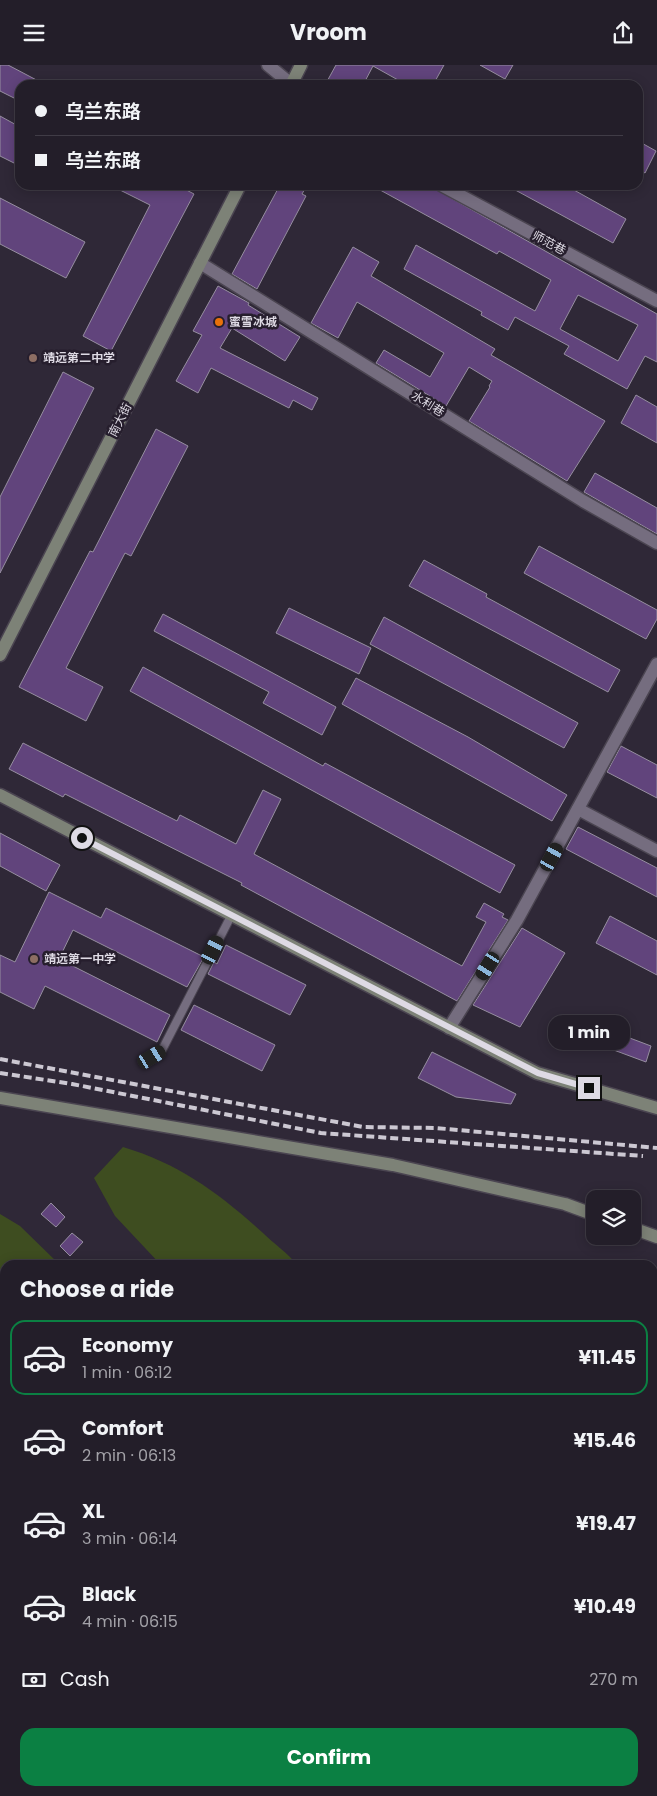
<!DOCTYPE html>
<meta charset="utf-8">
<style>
:root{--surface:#231e29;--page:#2b2731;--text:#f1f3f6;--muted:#a3a2a8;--line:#403c46;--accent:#0b8043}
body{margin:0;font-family:Poppins,"Noto Sans SC",sans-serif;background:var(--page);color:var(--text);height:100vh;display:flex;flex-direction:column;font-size:19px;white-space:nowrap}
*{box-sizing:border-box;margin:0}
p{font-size:16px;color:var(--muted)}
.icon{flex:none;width:28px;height:28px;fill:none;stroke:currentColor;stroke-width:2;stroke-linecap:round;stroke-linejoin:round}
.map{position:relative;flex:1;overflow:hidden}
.panel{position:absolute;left:0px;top:1195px;width:658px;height:536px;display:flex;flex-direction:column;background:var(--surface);border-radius:15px 15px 0 0;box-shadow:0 2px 12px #0003,0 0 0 1px var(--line)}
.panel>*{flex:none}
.top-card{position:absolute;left:15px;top:15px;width:628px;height:110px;border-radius:15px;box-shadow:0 2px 12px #0003,0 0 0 1px var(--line);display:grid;align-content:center;height:110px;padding:0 20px;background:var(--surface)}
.controls{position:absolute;left:586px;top:1125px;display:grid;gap:10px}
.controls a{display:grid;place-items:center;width:55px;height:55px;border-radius:10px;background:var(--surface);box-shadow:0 2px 12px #0003,0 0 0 1px var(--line);font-size:25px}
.end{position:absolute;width:22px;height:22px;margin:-11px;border:6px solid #dedae4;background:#111;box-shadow:0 0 0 2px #111}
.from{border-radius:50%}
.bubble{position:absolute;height:35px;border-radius:15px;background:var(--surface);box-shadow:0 2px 12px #0003,0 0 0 1px var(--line);font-size:16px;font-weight:700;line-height:35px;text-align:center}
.car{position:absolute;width:15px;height:30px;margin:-15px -8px;border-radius:6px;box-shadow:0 0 4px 1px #0007;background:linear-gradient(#222 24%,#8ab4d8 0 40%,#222 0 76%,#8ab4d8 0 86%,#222 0)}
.top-card b{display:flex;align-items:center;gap:18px;height:48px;font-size:19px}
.top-card b+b{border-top:1px solid var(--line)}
.top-card i{width:12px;height:12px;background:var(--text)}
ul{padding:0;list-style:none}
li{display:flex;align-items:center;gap:15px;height:75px;margin:0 10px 8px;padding:0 10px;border:2px solid transparent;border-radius:15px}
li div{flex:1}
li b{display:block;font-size:19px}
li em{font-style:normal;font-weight:700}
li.current{border-color:var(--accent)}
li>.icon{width:45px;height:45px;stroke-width:1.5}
h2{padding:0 20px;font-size:22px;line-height:60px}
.pay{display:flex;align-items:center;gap:12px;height:55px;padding:0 20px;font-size:19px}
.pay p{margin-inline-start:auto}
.button{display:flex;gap:10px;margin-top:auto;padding:10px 20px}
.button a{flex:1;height:58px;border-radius:15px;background:var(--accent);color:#fff;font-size:20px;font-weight:700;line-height:58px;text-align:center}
header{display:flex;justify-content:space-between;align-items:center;height:65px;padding:0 20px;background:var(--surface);font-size:22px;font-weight:700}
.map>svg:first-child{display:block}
</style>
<header><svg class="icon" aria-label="menu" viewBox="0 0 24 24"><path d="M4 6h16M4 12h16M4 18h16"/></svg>Vroom<svg class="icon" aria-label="share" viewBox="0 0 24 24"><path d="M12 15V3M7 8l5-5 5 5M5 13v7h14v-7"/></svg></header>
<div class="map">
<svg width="657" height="1731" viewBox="0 0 657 1731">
<rect width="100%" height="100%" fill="#2f2837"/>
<!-- green -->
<g fill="#3e4d20">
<path d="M123,1082C180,1099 220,1129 263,1168C274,1179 288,1188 297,1200H161L115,1151L94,1113Z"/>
<polygon points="0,1149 20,1161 60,1200 5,1200 5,1726 180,1726 181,1731 0,1731"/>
<polygon points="299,1726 593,1726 597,1731 301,1731"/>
</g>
<!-- building -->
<g fill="#61447c" stroke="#968ea0" fill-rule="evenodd">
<polygon points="0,0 8,0 46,20 20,20 20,36 0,26"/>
<polygon points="336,0 444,0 433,20 407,20 373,1 363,20 325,20"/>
<polygon points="480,0 513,0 505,14"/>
<polygon points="0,51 20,62 20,101 0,91"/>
<polygon points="638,76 656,86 645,108 638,104"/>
<polygon points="110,120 177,120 194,129 111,286 83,271 150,140"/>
<polygon points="280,120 307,120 302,129 306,131 257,224 232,209"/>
<path d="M371,120H428L657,249V297L645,291L627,324L564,289L569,281L515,252L508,265L481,250L482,247L404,204L416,180L535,246L551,215L499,186L497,189ZM578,230L638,260L618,296L560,264Z"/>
<polygon points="506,120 565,120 626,154 613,178"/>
<polygon points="0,133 85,177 66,213 0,179"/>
<polygon points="353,182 379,197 371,211 495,284 491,290 605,356 567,416 469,356 490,322 489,321 492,316 469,302 446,341 376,298 384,285 430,312 444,288 357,237 338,273 311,258"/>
<polygon points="218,221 249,238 248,240 300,272 285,296 232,263 220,283 318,333 312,345 293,335 289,343 211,303 198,328 176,316 202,270 193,266"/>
<polygon points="63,307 94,323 0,508 0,432"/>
<polygon points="636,330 657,342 657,378 621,358"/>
<polygon points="156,364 188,381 131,491 125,488 66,603 103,622 86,656 19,622 90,486 93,487"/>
<polygon points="595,408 657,443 657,469 584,427"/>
<polygon points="539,481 657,545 657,554 646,574 524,508"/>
<polygon points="424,495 487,529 486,532 620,605 608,627 409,521"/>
<polygon points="289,543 371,583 359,609 276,568"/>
<polygon points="163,549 336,642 322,670 263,638 269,627 154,566"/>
<polygon points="384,552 578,658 564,683 370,579"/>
<polygon points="143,602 323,701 325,698 515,800 500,828 130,626"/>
<polygon points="356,613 468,672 567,730 552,756 342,639"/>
<polygon points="23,678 177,756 180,750 236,779 263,725 281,734 254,789 462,901 486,857 476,852 484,838 504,849 502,852 508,855 457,936 241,820 242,818 65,729 63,732 9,704"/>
<polygon points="621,681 657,700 657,733 607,707"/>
<polygon points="578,762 657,803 657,832 566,784"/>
<polygon points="0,768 60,800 46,826 0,801"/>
<polygon points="49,827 101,853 106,843 204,892 187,922 73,865 59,894 170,950 157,977 45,921 34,944 0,927 0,890 15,897"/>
<polygon points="610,851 657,876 657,910 596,878"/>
<polygon points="522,863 565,888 520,962 473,940"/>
<polygon points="226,880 306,920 290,950 208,909 214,897 217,899"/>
<polygon points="194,940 275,980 262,1006 181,965"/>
<polygon points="574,952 651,981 646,997 568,968"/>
<polygon points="432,987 516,1029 511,1039 456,1032 418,1013"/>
<polygon points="51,1138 65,1152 56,1162 41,1149"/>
<polygon points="72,1168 83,1177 70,1191 60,1181"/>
</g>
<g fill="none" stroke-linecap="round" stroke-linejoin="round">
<!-- lane casing -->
<g stroke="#4b4551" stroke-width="10">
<polyline id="lane" points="152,992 161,987 231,851"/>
</g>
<!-- street casing -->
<g stroke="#4b4551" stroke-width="15">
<g id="street">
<polyline points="268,0 291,19"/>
<polyline points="441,120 657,236"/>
<polyline points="200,198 583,436 657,478"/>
<polyline points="578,744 657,786"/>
<polyline points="449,963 517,855 657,599"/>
<polyline points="652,1648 657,1644"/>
</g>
</g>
<!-- secondary casing -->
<g stroke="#4b4551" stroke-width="15">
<g id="secondary">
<polyline points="291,20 301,0"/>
<polyline points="0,590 240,120"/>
<polyline points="0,730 537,1008 657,1043"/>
<polyline points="0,1033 393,1100 565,1139 595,1150"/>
<polyline points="632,1163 657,1172"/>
</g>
</g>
<!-- lane -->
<use href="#lane" stroke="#756d7f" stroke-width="8"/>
<!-- street -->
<use href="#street" stroke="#756d7f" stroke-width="12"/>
<!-- secondary -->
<use href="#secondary" stroke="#7d8277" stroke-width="12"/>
<!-- rail -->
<g stroke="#ccc8d2" stroke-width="4" stroke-dasharray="8 4" stroke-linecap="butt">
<polyline points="0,994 363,1062 436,1063 657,1083"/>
<polyline points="0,1008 72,1019 321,1068 643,1091"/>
</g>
</g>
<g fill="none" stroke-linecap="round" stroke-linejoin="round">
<!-- route -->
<polyline stroke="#dedae4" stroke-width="6" points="82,773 538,1008 589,1023"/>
</g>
<!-- markers -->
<circle fill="#e8710a" stroke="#261e2d" stroke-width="2" cx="219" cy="257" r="5"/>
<g fill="#8d6e63" stroke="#261e2d" stroke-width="2">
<circle cx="33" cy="293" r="5"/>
<circle cx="34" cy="894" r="5"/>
</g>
<g text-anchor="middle" stroke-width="5" stroke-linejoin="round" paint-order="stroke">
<!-- street labels -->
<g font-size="12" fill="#dedae4" stroke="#261e2d">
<text transform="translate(549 178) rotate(28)" y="4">师范巷</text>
<text transform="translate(428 339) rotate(32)" y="4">水利巷</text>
<text transform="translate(120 355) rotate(-63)" y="4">南大街</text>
</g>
<!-- poi labels -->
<g font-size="12" font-weight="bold" fill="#dedae4" stroke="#261e2d" text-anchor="start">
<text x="229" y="261">蜜雪冰城</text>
<text x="43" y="297">靖远第二中学</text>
<text x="44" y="898">靖远第一中学</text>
</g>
</g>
</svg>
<div class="controls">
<a><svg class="icon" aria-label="layers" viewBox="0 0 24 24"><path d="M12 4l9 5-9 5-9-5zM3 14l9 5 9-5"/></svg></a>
</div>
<i class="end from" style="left:82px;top:773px"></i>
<i class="end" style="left:589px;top:1023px"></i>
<div class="bubble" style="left:548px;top:950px;width:82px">1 min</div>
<i class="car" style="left:552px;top:792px;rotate:29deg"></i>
<i class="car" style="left:213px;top:885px;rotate:27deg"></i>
<i class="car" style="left:488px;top:901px;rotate:212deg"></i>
<i class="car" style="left:152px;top:992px;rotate:59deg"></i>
<div class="top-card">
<b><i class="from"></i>乌兰东路</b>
<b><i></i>乌兰东路</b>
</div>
<section class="panel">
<h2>Choose a ride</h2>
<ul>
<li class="current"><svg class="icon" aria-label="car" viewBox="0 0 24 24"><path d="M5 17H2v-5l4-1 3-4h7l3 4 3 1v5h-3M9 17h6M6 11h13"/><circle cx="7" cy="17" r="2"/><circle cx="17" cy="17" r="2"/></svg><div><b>Economy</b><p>1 min · 06:12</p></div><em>¥11.45</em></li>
<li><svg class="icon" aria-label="car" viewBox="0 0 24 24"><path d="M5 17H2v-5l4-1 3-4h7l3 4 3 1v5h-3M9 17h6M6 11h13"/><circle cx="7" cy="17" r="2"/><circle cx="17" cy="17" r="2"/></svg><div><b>Comfort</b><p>2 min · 06:13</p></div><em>¥15.46</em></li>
<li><svg class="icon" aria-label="car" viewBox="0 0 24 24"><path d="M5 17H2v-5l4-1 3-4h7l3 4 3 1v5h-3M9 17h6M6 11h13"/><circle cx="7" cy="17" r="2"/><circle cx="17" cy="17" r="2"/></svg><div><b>XL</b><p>3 min · 06:14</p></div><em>¥19.47</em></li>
<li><svg class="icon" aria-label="car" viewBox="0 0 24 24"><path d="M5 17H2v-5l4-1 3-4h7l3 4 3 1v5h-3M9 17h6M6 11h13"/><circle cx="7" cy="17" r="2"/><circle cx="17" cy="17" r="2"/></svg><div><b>Black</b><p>4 min · 06:15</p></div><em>¥10.49</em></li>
</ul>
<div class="pay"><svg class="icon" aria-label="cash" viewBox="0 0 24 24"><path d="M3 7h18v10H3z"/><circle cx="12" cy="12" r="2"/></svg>Cash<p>270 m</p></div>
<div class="button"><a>Confirm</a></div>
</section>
</div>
